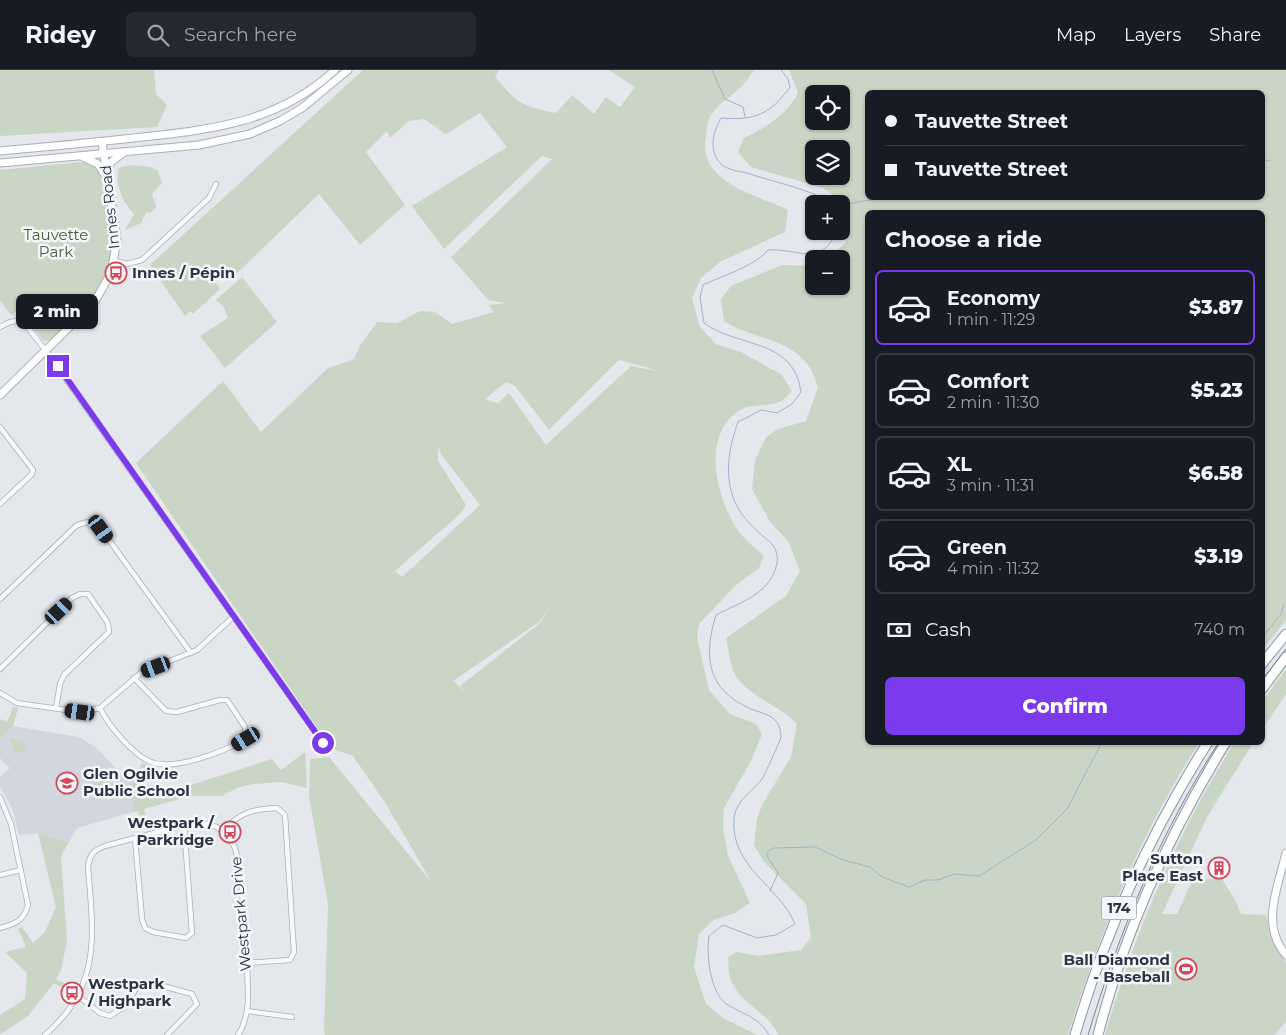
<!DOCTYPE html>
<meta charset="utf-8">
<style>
:root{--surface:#171b24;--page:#242831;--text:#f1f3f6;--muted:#9ea1a6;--line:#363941;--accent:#7c3aed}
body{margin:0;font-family:Montserrat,sans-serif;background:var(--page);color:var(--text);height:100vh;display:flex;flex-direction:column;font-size:19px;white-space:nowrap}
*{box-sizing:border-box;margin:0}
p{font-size:16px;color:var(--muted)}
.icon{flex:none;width:28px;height:28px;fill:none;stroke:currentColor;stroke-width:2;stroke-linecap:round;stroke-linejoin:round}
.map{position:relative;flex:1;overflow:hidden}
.details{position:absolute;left:865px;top:140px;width:400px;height:535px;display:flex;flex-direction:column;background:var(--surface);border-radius:8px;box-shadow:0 1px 4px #0004}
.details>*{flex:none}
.guide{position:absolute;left:865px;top:20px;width:400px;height:110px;border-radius:8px;box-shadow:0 1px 4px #0004;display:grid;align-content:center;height:110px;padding:0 20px;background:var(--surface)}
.controls{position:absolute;left:805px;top:15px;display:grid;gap:10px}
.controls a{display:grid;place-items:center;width:45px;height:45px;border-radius:8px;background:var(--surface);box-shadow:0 1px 4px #0004;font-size:25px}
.end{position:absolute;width:22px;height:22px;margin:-11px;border:6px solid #7c3aed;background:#fff;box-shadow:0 0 0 2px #fff}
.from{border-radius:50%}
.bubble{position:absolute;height:35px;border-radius:8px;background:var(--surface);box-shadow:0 1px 4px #0004;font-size:16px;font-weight:800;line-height:35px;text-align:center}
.car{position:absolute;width:15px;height:30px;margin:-15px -8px;border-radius:6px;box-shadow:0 0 4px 1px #0007;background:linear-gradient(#222 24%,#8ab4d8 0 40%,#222 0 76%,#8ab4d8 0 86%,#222 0)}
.guide b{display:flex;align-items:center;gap:18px;height:48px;font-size:19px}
.guide b+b{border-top:1px solid var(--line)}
.guide i{width:12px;height:12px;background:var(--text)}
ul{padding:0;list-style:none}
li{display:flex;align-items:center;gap:15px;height:75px;margin:0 10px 8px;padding:0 10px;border:2px solid var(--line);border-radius:8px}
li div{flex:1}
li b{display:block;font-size:19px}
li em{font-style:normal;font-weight:800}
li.active{border-color:var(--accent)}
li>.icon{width:45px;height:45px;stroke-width:1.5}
h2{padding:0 20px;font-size:22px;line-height:60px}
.pay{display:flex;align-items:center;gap:12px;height:55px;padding:0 20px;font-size:19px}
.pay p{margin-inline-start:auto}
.primary-button{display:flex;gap:10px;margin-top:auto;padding:10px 20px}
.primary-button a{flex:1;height:58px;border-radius:8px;background:var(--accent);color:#fff;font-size:20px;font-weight:800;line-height:58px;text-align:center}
header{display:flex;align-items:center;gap:30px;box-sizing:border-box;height:70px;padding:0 25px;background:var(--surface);border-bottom:1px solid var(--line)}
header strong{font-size:24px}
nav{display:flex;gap:28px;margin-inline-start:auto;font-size:18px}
.search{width:350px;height:45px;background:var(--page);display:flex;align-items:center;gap:12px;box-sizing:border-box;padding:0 18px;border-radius:8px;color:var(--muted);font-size:19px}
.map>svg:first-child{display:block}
</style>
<header>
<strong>Ridey</strong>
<div class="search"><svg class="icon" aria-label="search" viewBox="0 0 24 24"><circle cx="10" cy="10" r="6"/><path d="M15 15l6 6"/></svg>Search here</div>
<nav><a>Map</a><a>Layers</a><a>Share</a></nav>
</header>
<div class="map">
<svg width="1286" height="965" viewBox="0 0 1286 965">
<rect width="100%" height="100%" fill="#e4e7ec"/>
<!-- built -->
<polygon fill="#d2d6de" points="13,656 79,667 98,679 121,704 133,710 133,742 77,758 69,772 38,763 19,765 12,738 0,716 0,707 10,698 0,688 0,669"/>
<!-- green -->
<g fill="#c9d6c5" fill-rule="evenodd">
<polygon points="0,0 154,0 156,24 167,35 157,57 0,66"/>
<path d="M363,0H499L495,7C519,34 519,35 556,43L572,25L594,44L606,27L620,37L635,17L609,0H754C750,6 745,13 740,18C730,28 717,34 710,47C707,52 707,60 706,66C697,113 756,124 788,140L785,162L720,192L701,208L692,228L700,257L716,274L741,282L782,305L792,321C789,324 785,329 781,331C770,338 750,332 737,342C701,368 717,431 739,462C746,471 756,479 764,486L759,498L736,515L699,554L697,568L709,620L730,644L756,654L762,664L751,691L724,738L723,758L728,786L750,833L735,843L713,850L699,864L694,897L706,934L723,948L757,965H325L324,963L328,834L309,726L310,689L329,687L432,813L386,734L353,686L331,678L136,393L223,311L261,362L328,298L354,289L361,274L377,252L397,253L420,241L435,242L452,254L494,242L489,235L505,233L488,230L451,187L552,89L542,86L444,179L412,136L507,77L480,43L446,64L424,49L409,51L390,68L387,61L366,82L405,135L360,175L319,124L234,206L226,196L212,207L220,219L193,244L190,241L185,246L150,195ZM619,290L663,302L631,296L546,375L509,323L498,333L485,329L506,312L515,316L549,360ZM438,376L441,384L480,435L402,507L395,501L461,443L466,435L438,391ZM549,538L540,553L460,616L466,623L453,611L539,552Z"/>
<path d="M789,0H1286V550L1263,579L1262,142H868V672L1199,673C1141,763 1100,862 1068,965H778C770,942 740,935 731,910C728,904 729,894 728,887L737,882L758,886L801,880L811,867L806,834L764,792L754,775L757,749L762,735L791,687L797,654C779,635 751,628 736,606C730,597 729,580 726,568L786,526L800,501L788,471L770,452L752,419L755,390L766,367L778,359L806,351L818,317C815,310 813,301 808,295C788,267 751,269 724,251L721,229L731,216L782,195L814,196V216H841V189H828L846,172L850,144L844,132L823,118L751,97L738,82L744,68C766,57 786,46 798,23ZM868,22H1262V128H868ZM814,24H841V51H814ZM814,79H841V106H814Z"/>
<path d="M83,92L94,93C102,104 103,120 106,133C122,205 98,224 50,271L43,270L19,240L11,245L0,230V100Z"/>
<path d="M131,95L151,97L158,101L162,113L152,124L156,137L152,142L146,143L141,153L125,160L134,144C123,132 114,115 119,98Z"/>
<polygon points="242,207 277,252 225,298 200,266 228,248 224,238 216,230"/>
<polygon points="1286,599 1286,624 1263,658 1263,630"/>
<polygon points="13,637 18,638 13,656 0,669 0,649 7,652"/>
<polygon points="9,668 24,671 26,674 25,681 15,682"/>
<path d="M1234,673H1253L1207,747L1162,844H1177L1193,809H1222L1234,828L1241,844L1266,845L1273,873L1286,893V952L1274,965H1105C1135,862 1177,764 1234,673Z"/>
<polygon points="305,682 307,718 281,712 253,714 237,718 222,726 190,726 144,739 149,757 143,759 138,741 133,742 133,710 142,693 147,695 140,713 165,719 191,715 272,689 281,700"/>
<polygon points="101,709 111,711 115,720 115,726 101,727 97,723 97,712"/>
<polygon points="38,763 69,772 61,786 67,870 61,901 56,909 74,918 72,923 54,913 28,946 0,964 0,945 25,929 27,903 5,882 26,877 18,859 22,857 33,873 45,862 56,837"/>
</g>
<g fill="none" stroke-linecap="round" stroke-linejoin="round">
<!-- stream -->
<g stroke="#9fb4cc" stroke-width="1">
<polyline points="712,0 725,29 743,37 745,47"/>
<path d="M781,0L788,9L790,17C771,44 754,51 721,48C713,62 708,81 721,94C729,101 740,101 750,104C777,113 810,119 834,134"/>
<polyline points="1262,92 1271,90"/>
<polyline points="841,135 881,128"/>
<polyline points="1262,568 1281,544 1284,535"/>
<polyline points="770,821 778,803 767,786 767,782 774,778 815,777 843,790 870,797 882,807 909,817 925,810 938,810 954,804 979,806 1036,770 1067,739 1102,672"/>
<path d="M769,965C759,947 744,945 728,935C710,924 706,885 709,866L723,855L757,868L776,865L795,854C779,815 730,798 734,748C736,730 752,722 762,709C764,706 780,671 781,667C781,665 780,658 779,656C775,645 761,643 751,639C707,620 703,587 716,545C739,533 769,524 776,497C779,489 777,479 771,473C756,460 742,449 734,430C724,404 729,377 738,352L761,340L777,343L792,334L801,322C794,268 738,278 704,253L700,227L703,215C724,205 755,196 768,180C798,178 821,198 837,161"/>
</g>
<!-- street casing -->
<g stroke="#a9aeb7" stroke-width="6">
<g id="street">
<polyline points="115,191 127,194 142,190 209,128 216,114"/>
<polyline points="0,257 10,252 22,250 46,281 323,673"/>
<polyline points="0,357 33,400 32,404 0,434"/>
<path d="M0,529L76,456C86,451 94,450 101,459L191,583"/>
<polyline points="0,599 72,528 80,524 88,524 108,553 109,562 64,605 60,614 56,638"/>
<polyline points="0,623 17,633 80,642 100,638 142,602 197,580 233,547"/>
<path d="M100,638C108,655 135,688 154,693C177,700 225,681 246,669L245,657L227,630H220L177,642L166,641L134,608"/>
<path d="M0,727L11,754L28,835C24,851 15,854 0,858"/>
<path d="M224,761C239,742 254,739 277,738L285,745L294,882L290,890L246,893"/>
<polyline points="135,769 142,849 145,858 153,862 186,868 192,863 184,755"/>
<polyline points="0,805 21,800"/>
<polyline points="78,926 100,943 110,946 124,937 139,914 148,912 192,924 197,934 167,965"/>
<polyline points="247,941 292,947"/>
<path d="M45,965C103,915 93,863 88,796C90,784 94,780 105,776L192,753C211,752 223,757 233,774C243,789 248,909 248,932C247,943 244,956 238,965"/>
</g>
</g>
<!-- secondary casing -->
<g stroke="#a9aeb7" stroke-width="9">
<g id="secondary">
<path d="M0,81C44,77 89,73 133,68C208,60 277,54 335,0"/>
<polyline points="83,87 98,94 106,107"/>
<polyline points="0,93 199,75 250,64 280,51 302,38 348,0"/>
<polyline points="108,103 110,93 123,83"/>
<polyline points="0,325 94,233 111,203 117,170 102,72"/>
<path d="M1286,783C1278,817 1260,855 1286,885"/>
</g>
</g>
<!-- highway casing -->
<g stroke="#8b94a3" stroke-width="11">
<g id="highway">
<polyline points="1262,594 1286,564"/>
<polyline points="1262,619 1286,587"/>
<path d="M1075,965C1105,862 1150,764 1208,672"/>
<path d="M1098,965C1124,862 1170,763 1226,672"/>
</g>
</g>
<!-- street -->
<use href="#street" stroke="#f7f8fa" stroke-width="4.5"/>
<!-- secondary -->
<use href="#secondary" stroke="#fff" stroke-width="7"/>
<!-- highway -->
<use href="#highway" stroke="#fff" stroke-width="9"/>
<!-- tram -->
<g stroke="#7d8696" stroke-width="1">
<polyline points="1262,610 1286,579"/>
<path d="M1088,965C1119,862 1160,763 1219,672"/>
</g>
</g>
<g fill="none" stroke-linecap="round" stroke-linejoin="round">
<!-- route -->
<polyline stroke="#7c3aed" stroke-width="6" points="58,296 323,673"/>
</g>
<!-- icons -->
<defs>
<g id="bus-ring" transform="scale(1.125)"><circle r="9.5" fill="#f4f6f9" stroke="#d1495b" stroke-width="1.5"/><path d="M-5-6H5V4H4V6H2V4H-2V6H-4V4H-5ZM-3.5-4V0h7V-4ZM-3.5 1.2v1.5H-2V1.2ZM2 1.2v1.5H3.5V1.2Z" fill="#d1495b"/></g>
<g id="school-ring" transform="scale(1.125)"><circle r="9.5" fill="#f4f6f9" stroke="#d1495b" stroke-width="1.5"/><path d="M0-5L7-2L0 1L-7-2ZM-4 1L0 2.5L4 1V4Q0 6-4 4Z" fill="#d1495b"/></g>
<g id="building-ring" transform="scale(1.125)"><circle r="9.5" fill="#f4f6f9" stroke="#d1495b" stroke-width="1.5"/><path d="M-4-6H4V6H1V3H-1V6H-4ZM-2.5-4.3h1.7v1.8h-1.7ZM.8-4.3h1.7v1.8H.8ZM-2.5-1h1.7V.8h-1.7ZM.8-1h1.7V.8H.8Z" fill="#d1495b"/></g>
<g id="stadium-ring" transform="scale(1.125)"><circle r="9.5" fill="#f4f6f9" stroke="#d1495b" stroke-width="1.5"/><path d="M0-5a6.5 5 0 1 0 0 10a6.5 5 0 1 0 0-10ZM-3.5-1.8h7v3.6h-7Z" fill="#d1495b"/></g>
</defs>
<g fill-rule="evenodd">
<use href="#bus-ring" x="116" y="203"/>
<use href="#school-ring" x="67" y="713"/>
<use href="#bus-ring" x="230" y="762"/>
<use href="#building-ring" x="1219" y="798"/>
<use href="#stadium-ring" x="1186" y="899"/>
<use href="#bus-ring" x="72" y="923"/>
</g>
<g text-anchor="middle" stroke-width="5" stroke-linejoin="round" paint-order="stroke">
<!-- shield labels -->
<rect fill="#f4f6f9" stroke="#676e7b" stroke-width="1" x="1101.5" y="826.5" width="35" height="23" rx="4"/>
<g font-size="14" font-weight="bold" fill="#2b3445">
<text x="1119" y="843">174</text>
</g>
<!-- street labels -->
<g font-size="15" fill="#2b3445" stroke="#f4f6f9">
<text transform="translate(110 137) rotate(-96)" y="5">Innes Road</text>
<text transform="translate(241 844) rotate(-95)" y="5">Westpark Drive</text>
</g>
<!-- park labels -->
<g font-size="15" fill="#3f6138" stroke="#f4f6f9">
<text x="56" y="170">Tauvette<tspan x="56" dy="17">Park</tspan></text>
</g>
<!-- poi labels -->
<g font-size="15" font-weight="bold" fill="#2b3445" stroke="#f4f6f9" text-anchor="start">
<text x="132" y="208">Innes / Pépin</text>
<text x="83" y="709">Glen Ogilvie<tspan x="83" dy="17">Public School</tspan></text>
<text x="214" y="758" text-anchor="end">Westpark /<tspan x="214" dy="17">Parkridge</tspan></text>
<text x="1203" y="794" text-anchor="end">Sutton<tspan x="1203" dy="17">Place East</tspan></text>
<text x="1170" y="895" text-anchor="end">Ball Diamond<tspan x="1170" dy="17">- Baseball</tspan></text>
<text x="88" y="919">Westpark<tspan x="88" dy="17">/ Highpark</tspan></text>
</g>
</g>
</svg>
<div class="controls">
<a><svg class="icon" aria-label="locate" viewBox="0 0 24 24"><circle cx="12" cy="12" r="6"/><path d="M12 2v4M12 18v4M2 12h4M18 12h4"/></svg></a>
<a><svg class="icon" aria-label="layers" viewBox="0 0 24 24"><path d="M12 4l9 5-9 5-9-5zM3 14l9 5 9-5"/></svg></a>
<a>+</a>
<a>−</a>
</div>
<i class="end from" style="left:323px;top:673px"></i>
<i class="end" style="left:58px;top:296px"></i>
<div class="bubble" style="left:16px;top:224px;width:82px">2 min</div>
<i class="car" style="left:101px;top:459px;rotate:144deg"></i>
<i class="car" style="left:59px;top:541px;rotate:47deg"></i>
<i class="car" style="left:156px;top:597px;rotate:249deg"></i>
<i class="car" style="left:80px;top:642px;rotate:278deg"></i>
<i class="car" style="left:246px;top:669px;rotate:239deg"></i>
<div class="guide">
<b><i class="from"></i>Tauvette Street</b>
<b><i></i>Tauvette Street</b>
</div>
<section class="details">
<h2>Choose a ride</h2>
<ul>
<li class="active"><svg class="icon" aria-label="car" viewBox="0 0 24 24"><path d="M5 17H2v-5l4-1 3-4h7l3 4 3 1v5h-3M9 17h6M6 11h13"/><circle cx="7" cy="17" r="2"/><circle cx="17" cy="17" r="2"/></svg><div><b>Economy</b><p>1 min · 11:29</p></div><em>$3.87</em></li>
<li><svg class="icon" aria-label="car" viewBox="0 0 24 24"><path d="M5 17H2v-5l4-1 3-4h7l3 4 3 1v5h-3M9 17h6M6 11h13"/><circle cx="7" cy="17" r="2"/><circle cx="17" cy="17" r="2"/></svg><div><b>Comfort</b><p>2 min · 11:30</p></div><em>$5.23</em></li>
<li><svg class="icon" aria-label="car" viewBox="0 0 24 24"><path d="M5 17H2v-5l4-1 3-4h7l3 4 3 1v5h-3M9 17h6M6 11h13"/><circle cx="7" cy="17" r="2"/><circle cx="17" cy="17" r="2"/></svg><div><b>XL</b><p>3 min · 11:31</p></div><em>$6.58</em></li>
<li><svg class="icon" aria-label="car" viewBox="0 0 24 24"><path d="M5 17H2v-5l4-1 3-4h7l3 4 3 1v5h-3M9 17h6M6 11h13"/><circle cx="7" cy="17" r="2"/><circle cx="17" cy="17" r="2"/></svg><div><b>Green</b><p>4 min · 11:32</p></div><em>$3.19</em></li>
</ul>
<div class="pay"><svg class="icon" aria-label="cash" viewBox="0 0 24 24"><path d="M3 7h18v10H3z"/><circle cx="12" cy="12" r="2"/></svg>Cash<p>740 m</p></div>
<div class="primary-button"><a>Confirm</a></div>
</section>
</div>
